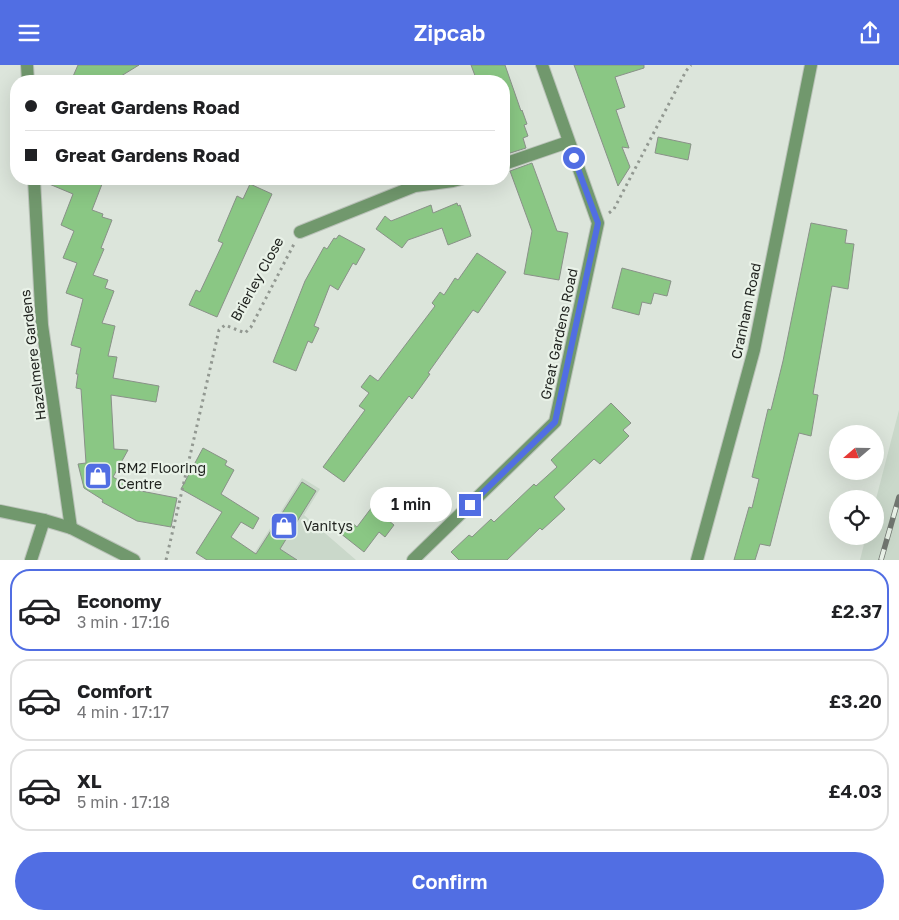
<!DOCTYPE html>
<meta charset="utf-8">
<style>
:root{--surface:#fff;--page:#f6f6f6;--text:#202124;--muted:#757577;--line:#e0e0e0;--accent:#516ee3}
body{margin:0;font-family:"Golos Text",sans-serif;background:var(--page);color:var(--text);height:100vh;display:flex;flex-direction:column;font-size:19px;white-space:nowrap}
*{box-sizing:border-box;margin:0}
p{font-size:16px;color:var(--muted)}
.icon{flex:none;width:28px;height:28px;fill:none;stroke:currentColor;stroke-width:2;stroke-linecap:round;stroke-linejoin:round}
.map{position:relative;height:495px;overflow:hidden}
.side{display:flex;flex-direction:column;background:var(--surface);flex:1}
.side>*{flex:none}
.guide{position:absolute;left:10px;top:10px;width:500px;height:110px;border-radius:20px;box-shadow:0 5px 20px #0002;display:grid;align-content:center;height:110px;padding:0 15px;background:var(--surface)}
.needle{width:32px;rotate:250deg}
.tools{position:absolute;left:829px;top:360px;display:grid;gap:10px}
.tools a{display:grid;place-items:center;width:55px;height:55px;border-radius:50%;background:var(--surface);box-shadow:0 5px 20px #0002;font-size:25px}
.end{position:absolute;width:22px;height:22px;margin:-11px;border:6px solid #516ee3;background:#fff;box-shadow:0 0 0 2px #fff}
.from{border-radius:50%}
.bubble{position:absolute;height:35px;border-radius:18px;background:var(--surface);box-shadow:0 5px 20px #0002;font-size:16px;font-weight:600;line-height:35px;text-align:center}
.guide b{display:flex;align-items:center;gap:18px;height:48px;font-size:19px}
.guide b+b{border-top:1px solid var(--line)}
.guide i{width:12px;height:12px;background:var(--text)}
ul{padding:9px 0 0;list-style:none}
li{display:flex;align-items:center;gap:15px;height:82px;margin:0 10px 8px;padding:0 5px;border:2px solid var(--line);border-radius:20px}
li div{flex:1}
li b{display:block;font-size:19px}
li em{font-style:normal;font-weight:600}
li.current{border-color:var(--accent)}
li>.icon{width:45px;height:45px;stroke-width:1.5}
.action{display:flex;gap:10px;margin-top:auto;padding:10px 15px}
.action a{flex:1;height:58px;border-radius:30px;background:var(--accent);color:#fff;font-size:20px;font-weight:600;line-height:58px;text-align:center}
header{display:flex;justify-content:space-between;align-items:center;height:65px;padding:0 15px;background:var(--accent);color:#fff;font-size:22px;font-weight:600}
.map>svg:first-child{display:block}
</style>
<header><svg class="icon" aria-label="menu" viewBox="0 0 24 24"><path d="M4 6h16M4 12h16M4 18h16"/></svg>Zipcab<svg class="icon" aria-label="share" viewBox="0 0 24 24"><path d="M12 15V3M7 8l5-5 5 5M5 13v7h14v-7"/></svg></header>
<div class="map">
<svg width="899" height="495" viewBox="0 0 899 495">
<rect width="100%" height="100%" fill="#dce5db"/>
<!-- built -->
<g fill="#cad8ca">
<polygon points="899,345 899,495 860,495 866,471 875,471 875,438"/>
<polygon points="302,413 320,424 304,450 356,495 250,495"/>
</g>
<!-- building -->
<g fill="#8ac784" stroke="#899188">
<polygon points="78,0 139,0 113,16 71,16"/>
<polygon points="471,0 505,0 521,46 522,45 527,59 524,60 528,71 523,73 526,83 504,90 504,16 477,16"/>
<polygon points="574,0 644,0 644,3 615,12 625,42 616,45 629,83 622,82 630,102 618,121"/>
<polygon points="658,72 691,79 688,95 655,88"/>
<polygon points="532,98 557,166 568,168 559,215 524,209 532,166 510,106"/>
<polygon points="42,114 104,114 92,145 103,149 102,152 112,155 101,183 104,184 93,210 108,215 105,223 114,226 102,258 115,261 108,291 117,292 113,313 159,321 156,337 111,330 114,384 128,385 113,412 136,425 177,433 171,462 137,456 102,437 103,435 84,423 78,399 86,398 81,324 76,323 78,309 76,309 81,283 71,280 83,234 66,228 77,198 63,193 74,166 61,160 73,129 42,116"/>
<polygon points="250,119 272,129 217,252 189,240 196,225 200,227 223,178 218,176 237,131 243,134"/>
<polygon points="457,138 458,141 460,140 471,171 448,180 442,163 408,175 402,183 376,164 385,151 391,156 431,140 433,148"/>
<polygon points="811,158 847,165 845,178 854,179 848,224 832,221 813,329 818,330 811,371 799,368 770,481 760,479 755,495 734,495 749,442 752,443 759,414 752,412 768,344 771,345 783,296"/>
<polygon points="339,170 365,184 356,200 353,198 338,225 330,220 314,261 319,263 312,278 308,276 296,306 273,297 305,216 324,182 327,184 334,173 336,174"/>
<polygon points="477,188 506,207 478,248 473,245 428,308 430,309 412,334 409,331 344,417 323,402 365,345 359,341 369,328 361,322 370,310 378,316 435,241 432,238 440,227 444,230 455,213 458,215"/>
<polygon points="622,203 671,216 667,231 654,228 651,239 642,237 639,250 612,243"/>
<polygon points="611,338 631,358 623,365 629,371 600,399 594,394 554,432 565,444 542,465 540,463 507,495 459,495 451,487 469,470 472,472 491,454 494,457 534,419 536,421 557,402 551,395"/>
<polygon points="203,383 227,396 225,400 234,405 221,429 259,453 253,464 241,457 231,472 256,489 302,417 316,426 280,484 297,495 207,495 196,488 222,447 181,424"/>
<polygon points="372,442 394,460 385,472 379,467 364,487 340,468 350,456 357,462"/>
</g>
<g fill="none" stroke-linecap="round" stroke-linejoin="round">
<!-- minor casing -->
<g stroke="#bac2b9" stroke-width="14">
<g id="minor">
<polyline points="27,0 28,16"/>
<polyline points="504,99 568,77"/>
<polyline points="34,114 42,260 71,463"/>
<polyline points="300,167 415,121 453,116 461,114"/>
<polyline points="31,495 44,455"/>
<polyline points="413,495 555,357 598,158 542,0"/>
<polyline points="697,495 754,285 811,0"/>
</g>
</g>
<!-- tertiary casing -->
<g stroke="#bac2b9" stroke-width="14">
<polyline id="tertiary" points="0,446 44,455 71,463 134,495"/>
</g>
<!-- path -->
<g stroke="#929891" stroke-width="3" stroke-dasharray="2.5 4" stroke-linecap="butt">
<polyline points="609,148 614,144 686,6 691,0"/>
<polyline points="166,495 219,265 225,260 245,268 251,262 294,179"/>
</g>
<!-- minor -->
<use href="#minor" stroke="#71986d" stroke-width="12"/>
<!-- tertiary -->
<use href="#tertiary" stroke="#71986d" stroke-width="12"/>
<!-- rail casing -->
<g stroke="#717670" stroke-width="5.5">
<polyline id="rail" points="881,495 899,432"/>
</g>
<!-- rail -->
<use href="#rail" stroke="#e9f2e8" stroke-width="4" stroke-dasharray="11" stroke-linecap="butt"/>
</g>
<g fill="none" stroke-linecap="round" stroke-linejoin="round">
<!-- route -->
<polyline stroke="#516ee3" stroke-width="6" points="470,440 555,357 598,158 574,93"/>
</g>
<!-- icons -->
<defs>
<g id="shop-square" transform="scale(1.4375)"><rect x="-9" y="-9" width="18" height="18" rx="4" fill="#516ee3" stroke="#e9f2e8"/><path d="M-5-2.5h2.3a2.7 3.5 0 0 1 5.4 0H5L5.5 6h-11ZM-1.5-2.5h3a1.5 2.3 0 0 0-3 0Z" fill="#fff"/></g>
</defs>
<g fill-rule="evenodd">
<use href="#shop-square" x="98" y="411"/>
<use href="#shop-square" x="284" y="461"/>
</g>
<g text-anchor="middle" stroke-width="4.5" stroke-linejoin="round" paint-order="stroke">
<!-- street labels -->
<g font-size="14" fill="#1f221e" stroke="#e9f2e8">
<text transform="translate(257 214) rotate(-61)" y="5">Brierley Close</text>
<text transform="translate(746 246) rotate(-78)" y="5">Cranham Road</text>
<text transform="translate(559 269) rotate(-78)" y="5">Great Gardens Road</text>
<text transform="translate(33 290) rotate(-97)" y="5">Hazelmere Gardens</text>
</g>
<!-- poi labels -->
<g font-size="14" fill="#1f221e" stroke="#e9f2e8" text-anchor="start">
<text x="117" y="408">RM2 Flooring<tspan x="117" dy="16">Centre</tspan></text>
<text x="303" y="466">Vanitys</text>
</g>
</g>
</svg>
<div class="tools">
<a><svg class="needle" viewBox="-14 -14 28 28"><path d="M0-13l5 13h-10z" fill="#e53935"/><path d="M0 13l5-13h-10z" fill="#757577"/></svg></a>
<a><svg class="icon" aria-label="locate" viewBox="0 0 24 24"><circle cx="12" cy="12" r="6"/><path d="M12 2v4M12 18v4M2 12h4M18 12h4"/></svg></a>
</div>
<i class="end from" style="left:574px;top:93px"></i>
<i class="end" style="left:470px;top:440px"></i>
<div class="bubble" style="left:370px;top:422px;width:82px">1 min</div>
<div class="guide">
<b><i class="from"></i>Great Gardens Road</b>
<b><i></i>Great Gardens Road</b>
</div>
</div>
<section class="side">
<ul>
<li class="current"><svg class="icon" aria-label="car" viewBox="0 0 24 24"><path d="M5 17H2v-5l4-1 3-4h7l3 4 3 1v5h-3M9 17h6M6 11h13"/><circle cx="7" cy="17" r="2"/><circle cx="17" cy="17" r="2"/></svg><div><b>Economy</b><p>3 min · 17:16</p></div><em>£2.37</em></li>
<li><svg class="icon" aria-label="car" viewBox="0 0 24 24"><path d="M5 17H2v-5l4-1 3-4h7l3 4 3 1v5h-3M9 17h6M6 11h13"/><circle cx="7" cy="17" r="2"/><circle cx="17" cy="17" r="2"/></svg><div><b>Comfort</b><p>4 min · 17:17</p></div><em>£3.20</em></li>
<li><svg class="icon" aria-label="car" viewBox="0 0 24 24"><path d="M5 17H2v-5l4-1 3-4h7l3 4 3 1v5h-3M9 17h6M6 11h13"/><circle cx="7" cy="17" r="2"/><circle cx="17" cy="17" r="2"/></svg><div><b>XL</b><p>5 min · 17:18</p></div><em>£4.03</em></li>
</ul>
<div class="action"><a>Confirm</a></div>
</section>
